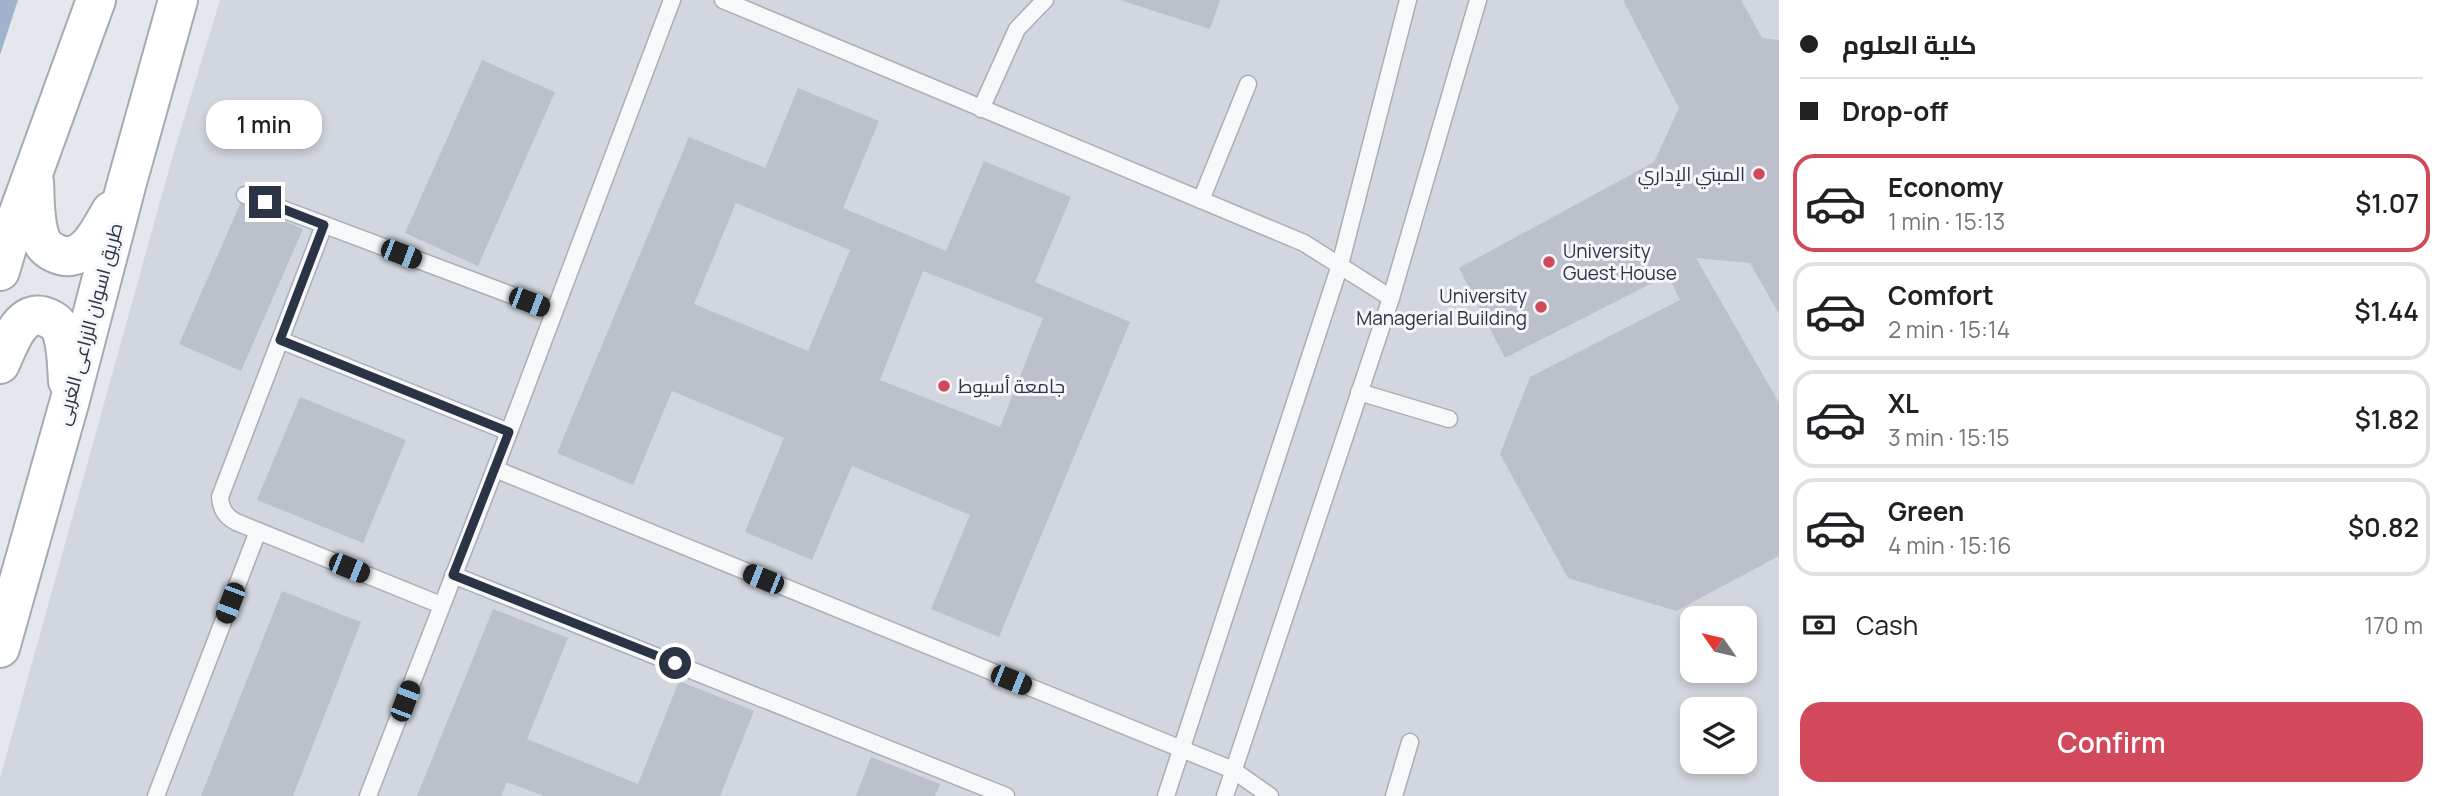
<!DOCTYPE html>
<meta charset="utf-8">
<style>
:root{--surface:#fff;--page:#f6f6f6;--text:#202124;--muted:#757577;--line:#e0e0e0;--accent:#d1495b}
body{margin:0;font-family:Manrope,Cairo,sans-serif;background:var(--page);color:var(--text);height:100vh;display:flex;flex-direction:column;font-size:26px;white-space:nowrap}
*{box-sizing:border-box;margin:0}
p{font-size:23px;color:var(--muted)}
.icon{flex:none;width:38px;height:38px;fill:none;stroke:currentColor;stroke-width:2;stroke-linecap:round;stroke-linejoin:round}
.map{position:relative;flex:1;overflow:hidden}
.sheet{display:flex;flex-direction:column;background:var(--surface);width:665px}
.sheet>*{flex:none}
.banner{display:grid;align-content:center;height:154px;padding:0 21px;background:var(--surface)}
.needle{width:46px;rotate:304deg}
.tools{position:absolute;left:1680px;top:606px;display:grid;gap:14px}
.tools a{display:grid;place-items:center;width:77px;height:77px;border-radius:14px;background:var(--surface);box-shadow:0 4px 10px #0003;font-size:35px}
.end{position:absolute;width:32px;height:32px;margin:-16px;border:9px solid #2b3445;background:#fff;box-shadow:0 0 0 4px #fff}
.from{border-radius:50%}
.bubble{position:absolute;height:49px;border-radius:21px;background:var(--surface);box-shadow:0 4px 10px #0003;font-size:23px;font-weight:600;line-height:49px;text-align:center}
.car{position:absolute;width:21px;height:42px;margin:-21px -10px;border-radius:9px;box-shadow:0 0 5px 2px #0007;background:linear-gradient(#222 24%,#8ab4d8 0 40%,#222 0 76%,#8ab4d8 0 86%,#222 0)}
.banner b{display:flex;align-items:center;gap:24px;height:66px;font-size:26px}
.banner b+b{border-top:2px solid var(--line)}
.banner i{width:18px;height:18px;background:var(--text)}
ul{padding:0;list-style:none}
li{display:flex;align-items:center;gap:21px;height:98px;margin:0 14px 10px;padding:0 7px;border:4px solid var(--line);border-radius:21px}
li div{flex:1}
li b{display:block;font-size:26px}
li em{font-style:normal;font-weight:600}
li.current{border-color:var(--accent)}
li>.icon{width:63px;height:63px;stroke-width:1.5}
.pay{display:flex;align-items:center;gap:18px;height:77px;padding:0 21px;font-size:26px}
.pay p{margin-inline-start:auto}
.primary-button{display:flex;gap:14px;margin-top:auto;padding:14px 21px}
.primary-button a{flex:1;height:80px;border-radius:21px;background:var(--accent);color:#fff;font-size:28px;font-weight:600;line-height:80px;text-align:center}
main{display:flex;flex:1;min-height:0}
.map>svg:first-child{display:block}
</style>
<main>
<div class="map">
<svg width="1779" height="796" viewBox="0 0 1779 796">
<rect width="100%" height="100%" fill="#e4e7ec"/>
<!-- built -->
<path fill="#d2d6de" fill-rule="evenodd" d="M220,0H1779V796H0V778L40,634L173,155ZM1692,618H1745V670H1692ZM1692,709H1745V761H1692Z"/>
<!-- water -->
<polygon fill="#9fb4cc" points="0,0 18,0 0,55"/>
<!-- building -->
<g fill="#bbc0ca" fill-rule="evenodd">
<polygon points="1120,0 1220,0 1210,29"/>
<polygon points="1623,0 1741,0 1762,38 1779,40 1779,314 1750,263 1696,258 1779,403 1779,556 1676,611 1568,578 1500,454 1530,377 1680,300 1668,275 1505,358 1459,268 1654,162 1679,108"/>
<polygon points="482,60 555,92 478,266 405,233"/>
<path d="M798,88L879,121L843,208L946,251L984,161L1071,197L1035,282L1130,322L999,637L931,609L970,515L852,466L812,560L745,532L784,438L672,391L633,485L557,453L689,137L765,168ZM736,203L850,250L808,351L694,304ZM923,271L1043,318L1000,427L880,380Z"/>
<polygon points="241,202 303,229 241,371 179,344"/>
<polygon points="300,397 406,440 363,543 257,500"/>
<polygon points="282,591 361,622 293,796 201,796"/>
<polygon points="493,609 568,638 527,739 638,784 679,681 754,711 720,796 544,796 507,782 501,796 417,796"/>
<polygon points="871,757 940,784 935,796 856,796"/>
</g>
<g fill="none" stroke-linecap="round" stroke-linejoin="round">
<!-- service casing -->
<g stroke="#a9aeb7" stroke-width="19">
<g id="service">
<polyline points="723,0 1304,243 1391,298"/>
<polyline points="981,109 1017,29 1045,0"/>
<polyline points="245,195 554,311"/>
<polyline points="1201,200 1248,84"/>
<path d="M324,225L220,497C221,509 225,516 236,522L441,605"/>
<polyline points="280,340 509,432"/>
<polyline points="1359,392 1449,419"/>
<polyline points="495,469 1233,770 1270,796"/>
<polyline points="453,575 1006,796"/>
<polyline points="156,796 258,531"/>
<polyline points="368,796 495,469 672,0"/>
<polyline points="1166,796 1340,265 1408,0"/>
<polyline points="1225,796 1391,298 1478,0"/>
<polyline points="1394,796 1410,742"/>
</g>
</g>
<!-- primary casing -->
<g stroke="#a3abb8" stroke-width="42">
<g id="primary">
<path d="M34,182C35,199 34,220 40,237C42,244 48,250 55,253C84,267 99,231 111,211"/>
<polyline points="0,271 11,234 96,0"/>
<path d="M0,364C9,345 21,303 50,319C57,322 62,329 63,336C67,350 67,366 68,381"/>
<polyline points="0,648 70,400 126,186 178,0"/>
</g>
</g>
<!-- service -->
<use href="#service" stroke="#f7f8fa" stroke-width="16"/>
<!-- primary -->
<use href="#primary" stroke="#fff" stroke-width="38"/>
</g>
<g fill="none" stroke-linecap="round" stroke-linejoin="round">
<!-- route -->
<polyline stroke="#2b3445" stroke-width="9" points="265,202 324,225 280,340 509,432 453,575 675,663"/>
</g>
<!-- markers -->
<g fill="#d1495b" stroke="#f4f6f9" stroke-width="2.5">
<circle cx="1759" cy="174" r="7"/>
<circle cx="1549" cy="262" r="7"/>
<circle cx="1541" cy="307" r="7"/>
<circle cx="944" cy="386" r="7"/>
</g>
<g text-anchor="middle" stroke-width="6" stroke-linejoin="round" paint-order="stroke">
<!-- poi labels -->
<g font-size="19" fill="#2b3445" stroke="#f4f6f9" text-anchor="end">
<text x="1745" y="181">المبني الإداري</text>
<text x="1563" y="258" text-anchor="start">University<tspan x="1563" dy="22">Guest House</tspan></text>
<text x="1527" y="303">University<tspan x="1527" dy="22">Managerial Building</tspan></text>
<text x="958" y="393" text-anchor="start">جامعة أسيوط</text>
</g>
<!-- street labels -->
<g font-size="19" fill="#2b3445" stroke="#f4f6f9">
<text transform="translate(89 324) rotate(-75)" y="7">طريق اسوان الزراعى الغربى</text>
</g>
</g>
</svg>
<div class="tools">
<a><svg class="needle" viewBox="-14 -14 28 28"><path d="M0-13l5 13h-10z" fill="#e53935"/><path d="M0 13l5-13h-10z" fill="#757577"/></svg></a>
<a><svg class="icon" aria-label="layers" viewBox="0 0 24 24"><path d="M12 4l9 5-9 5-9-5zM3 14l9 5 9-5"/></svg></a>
</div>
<i class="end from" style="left:675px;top:663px"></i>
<i class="end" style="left:265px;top:202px"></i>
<div class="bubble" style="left:206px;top:100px;width:116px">1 min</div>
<i class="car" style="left:401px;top:254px;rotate:111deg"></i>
<i class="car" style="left:529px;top:302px;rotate:111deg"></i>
<i class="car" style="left:349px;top:568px;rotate:112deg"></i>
<i class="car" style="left:763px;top:579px;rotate:292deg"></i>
<i class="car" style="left:230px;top:603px;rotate:201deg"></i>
<i class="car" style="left:1011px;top:680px;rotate:112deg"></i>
<i class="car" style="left:405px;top:701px;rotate:21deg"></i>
</div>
<section class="sheet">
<div class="banner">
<b><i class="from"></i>كلية العلوم</b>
<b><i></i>Drop-off</b>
</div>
<ul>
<li class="current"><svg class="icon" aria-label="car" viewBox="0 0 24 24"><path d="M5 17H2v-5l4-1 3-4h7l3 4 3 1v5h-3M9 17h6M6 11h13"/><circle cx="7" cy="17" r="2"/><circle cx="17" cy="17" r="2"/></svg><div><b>Economy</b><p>1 min · 15:13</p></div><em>$1.07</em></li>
<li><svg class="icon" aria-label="car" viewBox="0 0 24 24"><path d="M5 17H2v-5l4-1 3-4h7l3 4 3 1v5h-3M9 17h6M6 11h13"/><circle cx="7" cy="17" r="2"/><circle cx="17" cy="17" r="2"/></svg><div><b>Comfort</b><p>2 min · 15:14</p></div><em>$1.44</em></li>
<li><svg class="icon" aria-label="car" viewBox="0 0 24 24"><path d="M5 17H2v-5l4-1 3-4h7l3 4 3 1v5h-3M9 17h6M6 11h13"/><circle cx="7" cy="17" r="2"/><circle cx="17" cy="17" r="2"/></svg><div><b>XL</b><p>3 min · 15:15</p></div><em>$1.82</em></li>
<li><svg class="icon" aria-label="car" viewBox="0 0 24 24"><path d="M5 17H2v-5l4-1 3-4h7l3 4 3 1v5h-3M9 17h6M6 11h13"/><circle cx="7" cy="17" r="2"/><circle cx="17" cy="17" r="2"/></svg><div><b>Green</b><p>4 min · 15:16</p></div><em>$0.82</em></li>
</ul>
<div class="pay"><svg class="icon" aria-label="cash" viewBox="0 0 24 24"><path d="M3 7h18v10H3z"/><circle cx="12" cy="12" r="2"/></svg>Cash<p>170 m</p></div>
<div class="primary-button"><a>Confirm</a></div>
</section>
</main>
